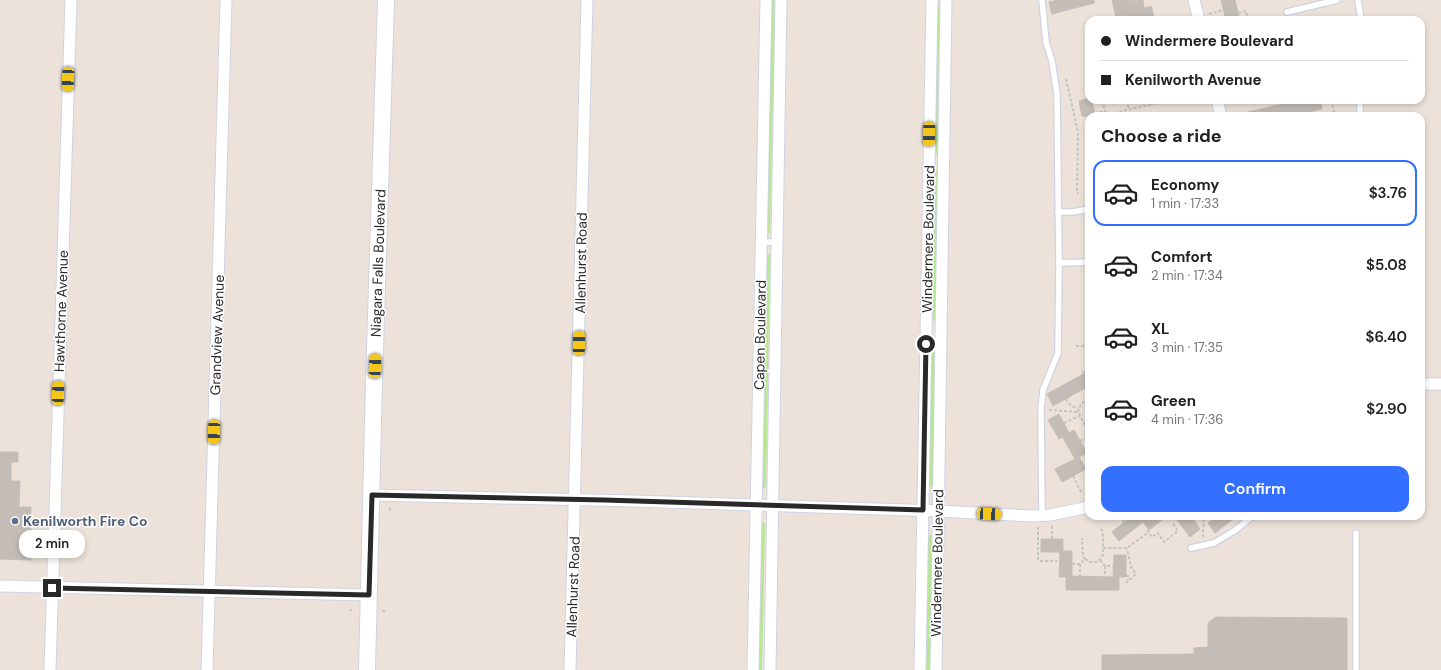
<!DOCTYPE html>
<meta charset="utf-8">
<style>
:root{--surface:#fff;--page:#f2f2f2;--text:#202124;--muted:#757577;--line:#e0e0e0;--accent:#3370ff}
body{margin:0;font-family:"DM Sans",sans-serif;background:var(--page);color:var(--text);height:100vh;display:flex;flex-direction:column;font-size:15px;white-space:nowrap}
*{box-sizing:border-box;margin:0}
p{font-size:13px;color:var(--muted)}
.icon{flex:none;width:22px;height:22px;fill:none;stroke:currentColor;stroke-width:2;stroke-linecap:round;stroke-linejoin:round}
.map{position:relative;flex:1;overflow:hidden}
.details{position:absolute;left:1085px;top:112px;width:340px;height:408px;display:flex;flex-direction:column;background:var(--surface);border-radius:12px;box-shadow:0 2px 6px #0003}
.details>*{flex:none}
.hud{position:absolute;left:1085px;top:16px;width:340px;height:88px;border-radius:12px;box-shadow:0 2px 6px #0003;display:grid;align-content:center;height:88px;padding:0 16px;background:var(--surface)}
.end{position:absolute;width:18px;height:18px;margin:-9px;border:5px solid #292929;background:#fff;box-shadow:0 0 0 2px #fff}
.from{border-radius:50%}
.bubble{position:absolute;height:28px;border-radius:12px;background:var(--surface);box-shadow:0 2px 6px #0003;font-size:13px;font-weight:600;line-height:28px;text-align:center}
.car{position:absolute;width:12px;height:24px;margin:-12px -6px;border-radius:5px;box-shadow:0 0 3px 1px #0007;background:linear-gradient(#f5c518 24%,#345 0 40%,#f5c518 0 76%,#345 0 86%,#f5c518 0)}
.hud b{display:flex;align-items:center;gap:14px;height:38px;font-size:15px}
.hud b+b{border-top:1px solid var(--line)}
.hud i{width:10px;height:10px;background:var(--text)}
ul{padding:0;list-style:none}
li{display:flex;align-items:center;gap:12px;height:66px;margin:0 8px 6px;padding:0 8px;border:2px solid transparent;border-radius:12px}
li div{flex:1}
li b{display:block;font-size:15px}
li em{font-style:normal;font-weight:600}
li.active{border-color:var(--accent)}
li>.icon{width:36px;height:36px;stroke-width:1.5}
h2{padding:0 16px;font-size:18px;line-height:48px}
.primary-button{display:flex;gap:8px;margin-top:auto;padding:8px 16px}
.primary-button a{flex:1;height:46px;border-radius:12px;background:var(--accent);color:#fff;font-size:16px;font-weight:600;line-height:46px;text-align:center}
.map>svg:first-child{display:block}
</style>
<div class="map">
<svg width="1441" height="670" viewBox="0 0 1441 670">
<rect width="100%" height="100%" fill="#ece2d9"/>
<!-- green -->
<g fill="#b8e791">
<polygon points="771,0 775,0 770,232 768,234 766,232"/>
<polygon points="940,5 942,6 939,154 938,155 934,152 937,7"/>
<polygon points="937,170 939,171 937,321 934,321 931,318 934,173"/>
<polygon points="767,254 770,255 766,486 764,489 762,487"/>
<polygon points="934,337 936,338 933,487 931,487 928,484 931,340"/>
<polygon points="763,522 765,524 762,670 758,670 761,524"/>
<polygon points="930,535 933,536 931,670 924,670 928,536"/>
</g>
<!-- building -->
<g fill="#c4bcb6" stroke="#c7beb3">
<polygon points="1058,0 1094,0 1094,3 1052,14 1049,2"/>
<polygon points="1112,0 1143,0 1144,8 1151,6 1155,20 1128,20 1127,15 1116,17"/>
<polygon points="1221,0 1235,0 1240,20 1226,20"/>
<polygon points="1089,98 1089,100 1092,100 1095,116 1082,116 1079,101"/>
<polygon points="1301,100 1320,100 1322,109 1290,116 1249,116 1248,112"/>
<polygon points="1089,371 1089,386 1053,406 1047,394"/>
<polygon points="1059,414 1069,433 1074,430 1087,453 1079,457 1086,469 1062,482 1055,469 1075,459 1062,436 1064,436 1059,439 1048,420"/>
<polygon points="0,452 18,452 18,462 11,462 11,481 20,481 19,507 31,507 31,560 0,559"/>
<polygon points="1132,516 1138,516 1141,520 1146,516 1167,516 1149,530 1143,522 1119,541 1112,532"/>
<polygon points="1174,516 1191,516 1200,529 1190,537"/>
<polygon points="1217,516 1237,516 1215,533 1208,523"/>
<polygon points="1041,539 1063,539 1063,551 1072,551 1072,576 1113,577 1114,555 1126,555 1126,577 1119,577 1119,590 1066,590 1066,577 1059,577 1060,552 1041,552"/>
<polygon points="1216,617 1347,618 1347,670 1102,670 1102,655 1194,654 1194,648 1208,647 1208,623"/>
</g>
<g fill="none" stroke-linecap="round" stroke-linejoin="round">
<!-- lane casing -->
<g stroke="#ced4e3" stroke-width="8">
<g id="lane">
<polyline points="1042,0 1046,42 1052,61 1057,94 1059,263"/>
<polyline points="1358,0 1361,20"/>
<polyline points="1287,12 1337,0"/>
<polyline points="1360,116 1360,100"/>
<polyline points="1058,212 1073,212 1089,209"/>
<polyline points="761,242 777,242"/>
<polyline points="1042,516 1041,410 1043,390 1058,353 1059,263 1089,262"/>
<polyline points="1356,533 1356,670"/>
<polyline points="1191,548 1214,543 1234,531 1253,516"/>
</g>
</g>
<!-- street casing -->
<g stroke="#ced4e3" stroke-width="13">
<g id="street">
<polyline points="1194,0 1199,20"/>
<polyline points="1217,100 1221,116"/>
<polyline points="1421,384 1441,384"/>
<polyline points="372,495 634,501 938,511 1031,516 1050,515 1089,507"/>
<polyline points="0,586 369,595"/>
<polyline points="50,670 71,0"/>
<polyline points="207,670 226,0"/>
<polyline points="570,670 587,0"/>
<polyline points="753,670 766,0"/>
<polyline points="770,670 781,0"/>
<polyline points="920,670 932,0"/>
<polyline points="936,670 946,0"/>
</g>
</g>
<!-- secondary casing -->
<g stroke="#ced4e3" stroke-width="18">
<polyline id="secondary" points="367,670 374,381 386,0"/>
</g>
<!-- path -->
<g stroke="#c3c3c3" stroke-width="2" stroke-dasharray="3 2" stroke-linecap="butt">
<polyline points="1137,1 1139,9"/>
<polyline points="1125,4 1138,0"/>
<polyline points="1238,13 1246,11 1248,20"/>
<polyline points="1209,14 1223,10"/>
<polyline points="1124,19 1124,20"/>
<polyline points="1274,20 1278,19"/>
<polyline points="1066,79 1078,132 1077,190 1078,194"/>
<polyline points="1102,100 1105,111 1114,116"/>
<polyline points="1127,100 1129,110"/>
<polyline points="1273,100 1274,106"/>
<polyline points="1331,100 1335,116"/>
<polyline points="1248,102 1256,100"/>
<polyline points="1095,113 1105,111"/>
<polyline points="1116,116 1118,113 1122,111 1172,100"/>
<polyline points="1076,346 1085,346 1089,348"/>
<polyline points="1083,373 1089,369"/>
<polyline points="1066,399 1071,406 1078,408"/>
<polyline points="1089,399 1081,404 1078,412 1089,433"/>
<polyline points="1049,410 1078,412"/>
<polyline points="1064,423 1079,416"/>
<polyline points="1080,441 1089,437"/>
<polyline points="1073,476 1081,492"/>
<polyline points="389,508 391,511"/>
<polyline points="1119,516 1124,522"/>
<polyline points="1052,526 1052,539"/>
<polyline points="1038,527 1038,559 1040,561 1057,561"/>
<polyline points="1101,529 1103,532 1103,548 1127,548 1149,532"/>
<polyline points="1147,530 1152,537 1158,533 1164,542 1178,531 1173,524"/>
<polyline points="1203,537 1204,516"/>
<polyline points="1085,559 1090,562 1097,562 1103,555 1103,548"/>
<polyline points="1100,560 1105,566 1114,566"/>
<polyline points="1072,564 1080,564 1085,559 1083,556 1082,538"/>
<polyline points="1080,564 1080,576"/>
<polyline points="1105,566 1105,577"/>
<polyline points="1126,576 1128,576 1128,580"/>
<polyline points="1126,583 1136,574 1131,567 1127,548"/>
<polyline points="350,611 351,609"/>
<polyline points="382,611 386,611"/>
</g>
<!-- lane -->
<use href="#lane" stroke="#fff" stroke-width="5.5"/>
<!-- street -->
<use href="#street" stroke="#fff" stroke-width="11"/>
<!-- secondary -->
<use href="#secondary" stroke="#fff" stroke-width="16"/>
</g>
<g fill="none" stroke-linecap="round" stroke-linejoin="round">
<!-- route -->
<polyline stroke="#292929" stroke-width="5" points="52,588 369,595 372,495 604,500 923,510 926,344"/>
</g>
<!-- markers -->
<circle fill="#5c6f8a" stroke="#fff" stroke-width="1.5" cx="15" cy="521" r="4"/>
<g text-anchor="middle" stroke-width="3" stroke-linejoin="round" paint-order="stroke">
<!-- street labels -->
<g font-size="14" fill="#292929" stroke="#fff">
<text transform="translate(928 239) rotate(-89)" y="5">Windermere Boulevard</text>
<text transform="translate(378 263) rotate(-88)" y="5">Niagara Falls Boulevard</text>
<text transform="translate(581 263) rotate(-89)" y="5">Allenhurst Road</text>
<text transform="translate(61 311) rotate(-88)" y="5">Hawthorne Avenue</text>
<text transform="translate(217 335) rotate(-88)" y="5">Grandview Avenue</text>
<text transform="translate(760 335) rotate(-89)" y="5">Capen Boulevard</text>
<text transform="translate(937 563) rotate(-89)" y="5">Windermere Boulevard</text>
<text transform="translate(573 587) rotate(-88)" y="5">Allenhurst Road</text>
</g>
<!-- service labels -->
<g font-size="14" font-weight="bold" fill="#4e5e75" stroke="#fff" text-anchor="start">
<text x="23" y="526">Kenilworth Fire Co</text>
</g>
</g>
</svg>
<i class="end from" style="left:926px;top:344px"></i>
<i class="end" style="left:52px;top:588px"></i>
<div class="bubble" style="left:19px;top:530px;width:66px">2 min</div>
<i class="car" style="left:68px;top:79px;rotate:182deg"></i>
<i class="car" style="left:929px;top:134px;rotate:181deg"></i>
<i class="car" style="left:579px;top:343px;rotate:1deg"></i>
<i class="car" style="left:375px;top:366px;rotate:2deg"></i>
<i class="car" style="left:58px;top:393px;rotate:2deg"></i>
<i class="car" style="left:214px;top:432px;rotate:182deg"></i>
<i class="car" style="left:989px;top:514px;rotate:93deg"></i>
<div class="hud">
<b><i class="from"></i>Windermere Boulevard</b>
<b><i></i>Kenilworth Avenue</b>
</div>
<section class="details">
<h2>Choose a ride</h2>
<ul>
<li class="active"><svg class="icon" aria-label="car" viewBox="0 0 24 24"><path d="M5 17H2v-5l4-1 3-4h7l3 4 3 1v5h-3M9 17h6M6 11h13"/><circle cx="7" cy="17" r="2"/><circle cx="17" cy="17" r="2"/></svg><div><b>Economy</b><p>1 min · 17:33</p></div><em>$3.76</em></li>
<li><svg class="icon" aria-label="car" viewBox="0 0 24 24"><path d="M5 17H2v-5l4-1 3-4h7l3 4 3 1v5h-3M9 17h6M6 11h13"/><circle cx="7" cy="17" r="2"/><circle cx="17" cy="17" r="2"/></svg><div><b>Comfort</b><p>2 min · 17:34</p></div><em>$5.08</em></li>
<li><svg class="icon" aria-label="car" viewBox="0 0 24 24"><path d="M5 17H2v-5l4-1 3-4h7l3 4 3 1v5h-3M9 17h6M6 11h13"/><circle cx="7" cy="17" r="2"/><circle cx="17" cy="17" r="2"/></svg><div><b>XL</b><p>3 min · 17:35</p></div><em>$6.40</em></li>
<li><svg class="icon" aria-label="car" viewBox="0 0 24 24"><path d="M5 17H2v-5l4-1 3-4h7l3 4 3 1v5h-3M9 17h6M6 11h13"/><circle cx="7" cy="17" r="2"/><circle cx="17" cy="17" r="2"/></svg><div><b>Green</b><p>4 min · 17:36</p></div><em>$2.90</em></li>
</ul>
<div class="primary-button"><a>Confirm</a></div>
</section>
</div>
